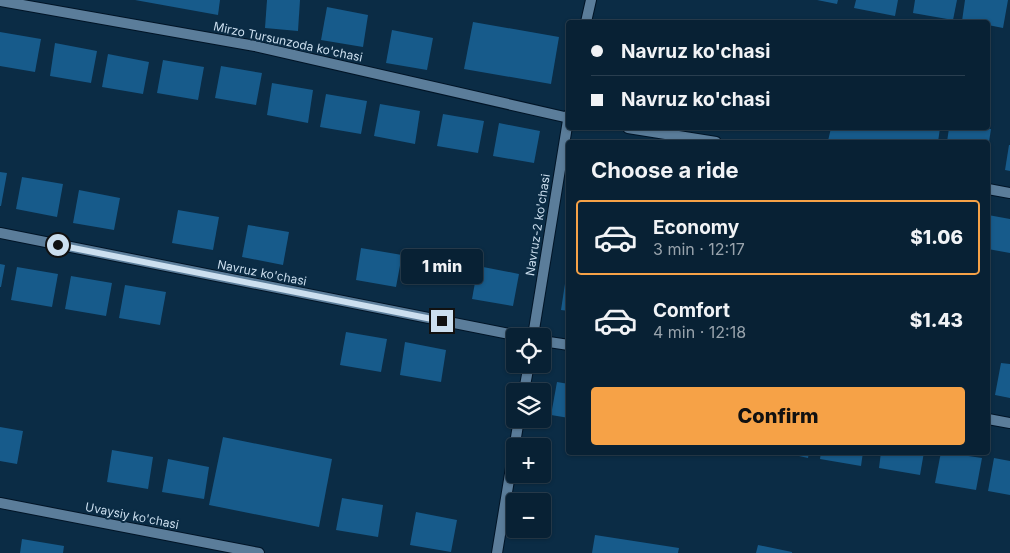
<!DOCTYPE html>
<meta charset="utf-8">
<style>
:root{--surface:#082134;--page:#162e40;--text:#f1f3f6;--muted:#98a3ac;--line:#293e4f;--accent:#f6a247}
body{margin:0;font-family:Inter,sans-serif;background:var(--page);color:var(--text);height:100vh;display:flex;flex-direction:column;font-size:19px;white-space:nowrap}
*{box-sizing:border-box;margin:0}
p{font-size:16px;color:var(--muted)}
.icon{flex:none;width:28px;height:28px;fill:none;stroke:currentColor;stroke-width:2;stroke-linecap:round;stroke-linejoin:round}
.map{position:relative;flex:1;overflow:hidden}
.sheet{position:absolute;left:566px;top:140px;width:424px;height:315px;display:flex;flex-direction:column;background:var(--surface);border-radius:5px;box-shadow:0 1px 4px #0004,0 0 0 1px var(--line)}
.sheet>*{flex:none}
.hud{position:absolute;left:566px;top:20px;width:424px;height:110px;border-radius:5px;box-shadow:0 1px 4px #0004,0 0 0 1px var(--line);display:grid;align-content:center;height:110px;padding:0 25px;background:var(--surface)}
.tools{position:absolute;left:506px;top:328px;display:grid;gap:10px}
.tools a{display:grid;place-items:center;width:45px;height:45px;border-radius:5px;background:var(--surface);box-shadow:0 1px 4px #0004,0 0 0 1px var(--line);font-size:25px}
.end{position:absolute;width:22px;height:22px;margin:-11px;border:6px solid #ccdfef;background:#111;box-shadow:0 0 0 2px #111}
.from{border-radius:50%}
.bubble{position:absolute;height:35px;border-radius:5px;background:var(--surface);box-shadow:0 1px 4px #0004,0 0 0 1px var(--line);font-size:16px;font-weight:800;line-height:35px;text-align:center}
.hud b{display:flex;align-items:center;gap:18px;height:48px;font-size:19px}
.hud b+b{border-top:1px solid var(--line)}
.hud i{width:12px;height:12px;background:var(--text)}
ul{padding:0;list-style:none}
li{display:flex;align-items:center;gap:15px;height:75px;margin:0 10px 8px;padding:0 15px;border:2px solid transparent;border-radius:5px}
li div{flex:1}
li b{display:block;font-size:19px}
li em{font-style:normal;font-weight:800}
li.current{border-color:var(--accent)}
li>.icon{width:45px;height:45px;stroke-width:1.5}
h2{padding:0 25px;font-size:22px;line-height:60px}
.action{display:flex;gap:10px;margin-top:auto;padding:10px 25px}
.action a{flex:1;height:58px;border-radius:5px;background:var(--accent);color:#111;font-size:20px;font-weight:800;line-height:58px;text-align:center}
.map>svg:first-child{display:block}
</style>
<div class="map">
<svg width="1010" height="553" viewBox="0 0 1010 553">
<rect width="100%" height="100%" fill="#0b2c45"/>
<!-- building -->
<g fill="#175b8b">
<polygon points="135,0 220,0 218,15"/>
<polygon points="267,0 300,0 298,31 265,28"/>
<polygon points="817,0 838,0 837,4"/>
<polygon points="856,0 898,0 895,16 854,8"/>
<polygon points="915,0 957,0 953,20 913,13"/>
<polygon points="965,0 1008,0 1003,28 988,25 988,22 962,21"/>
<polygon points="327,7 368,15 363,47 321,40"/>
<polygon points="473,22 559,37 551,84 464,69"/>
<polygon points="392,30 433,38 427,70 386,63"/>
<polygon points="0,32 41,39 35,72 0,66"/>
<polygon points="55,43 97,51 91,83 50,76"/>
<polygon points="108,54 149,62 143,94 102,87"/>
<polygon points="163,60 204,67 198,100 157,93"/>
<polygon points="221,66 262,73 256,105 215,98"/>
<polygon points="272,83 313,90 308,123 267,115"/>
<polygon points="326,94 367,101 361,134 320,127"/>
<polygon points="380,104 420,111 415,144 374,136"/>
<polygon points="443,114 484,121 478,153 437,146"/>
<polygon points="499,123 540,131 534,163 493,156"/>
<polygon points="831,128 940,128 938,142 839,142 828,141"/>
<polygon points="949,128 991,129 989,142 947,142"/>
<polygon points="1009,145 1010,145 1010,171 1005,170"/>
<polygon points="0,172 7,173 1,206 0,206"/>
<polygon points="22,177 63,184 57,217 16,209"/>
<polygon points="79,190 120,198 114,230 73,223"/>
<polygon points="178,210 219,217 213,250 172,243"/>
<polygon points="988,215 1010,219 1010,253 988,249"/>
<polygon points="248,225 289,232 283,265 242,257"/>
<polygon points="361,248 402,255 396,287 356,280"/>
<polygon points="0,264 5,265 1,287 0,287"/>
<polygon points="478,266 519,274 513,306 472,299"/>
<polygon points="17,267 58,274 52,307 11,300"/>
<polygon points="71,276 112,283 106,316 65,309"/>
<polygon points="566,277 569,278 569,311 561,310"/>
<polygon points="125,285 166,292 160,325 119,318"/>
<polygon points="346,332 387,339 381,372 340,365"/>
<polygon points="405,342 446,350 441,382 400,375"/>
<polygon points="1001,363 1010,364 1010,398 995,395"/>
<polygon points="557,382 569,384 569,418 551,415"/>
<polygon points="0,427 23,431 17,464 0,461"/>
<polygon points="223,437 332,459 319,527 209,505"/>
<polygon points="112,450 153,457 148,489 107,482"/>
<polygon points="781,452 809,452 808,458"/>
<polygon points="821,452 863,452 861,466 820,459"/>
<polygon points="881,452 924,452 920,475 879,468"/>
<polygon points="941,452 982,458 976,490 935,483"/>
<polygon points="994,458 1010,461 1010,495 988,491"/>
<polygon points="168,459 209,467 204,499 162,492"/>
<polygon points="342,498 383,505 378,537 336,530"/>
<polygon points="416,512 457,520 451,552 410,545"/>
<polygon points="595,535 679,548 678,553 592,553"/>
<polygon points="22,539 64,546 63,553 20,553"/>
<polygon points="758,545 792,552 792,553 756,553"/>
</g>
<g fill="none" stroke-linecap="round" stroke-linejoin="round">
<!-- street casing -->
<g stroke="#001426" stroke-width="12">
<g id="street">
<polyline points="0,1 255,46 569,118"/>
<polyline points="586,22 591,0"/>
<polyline points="628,128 716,142"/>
<polyline points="988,189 1010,193"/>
<polyline points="0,233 519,336"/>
<polyline points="533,336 569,114"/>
<polyline points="542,341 569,345"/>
<polyline points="524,391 529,364"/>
<polyline points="988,419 1010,423"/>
<polyline points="0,503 259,553"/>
<polyline points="497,553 519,419"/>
</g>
</g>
<!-- street -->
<use href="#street" stroke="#5b7d9a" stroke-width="10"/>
</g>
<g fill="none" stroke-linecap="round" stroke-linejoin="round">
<!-- route -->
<polyline stroke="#ccdfef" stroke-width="6" points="58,245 442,321"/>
</g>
<g text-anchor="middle" stroke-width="4" stroke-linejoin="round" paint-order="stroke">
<!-- street labels -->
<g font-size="12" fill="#ccdfef" stroke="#0b2c45">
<text transform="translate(288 42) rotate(12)" y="4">Mirzo Tursunzoda ko'chasi</text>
<text transform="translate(538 225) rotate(-81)" y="4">Navruz-2 ko'chasi</text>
<text transform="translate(262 273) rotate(11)" y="4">Navruz ko'chasi</text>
<text transform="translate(132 516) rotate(11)" y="4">Uvaysiy ko'chasi</text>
</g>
</g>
</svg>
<div class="tools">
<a><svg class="icon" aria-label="locate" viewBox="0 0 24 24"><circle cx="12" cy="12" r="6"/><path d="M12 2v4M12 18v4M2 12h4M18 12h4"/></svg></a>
<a><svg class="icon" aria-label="layers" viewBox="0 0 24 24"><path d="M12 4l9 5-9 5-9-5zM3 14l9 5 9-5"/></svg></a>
<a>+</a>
<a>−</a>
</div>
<i class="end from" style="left:58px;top:245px"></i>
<i class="end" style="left:442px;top:321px"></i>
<div class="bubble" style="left:401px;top:249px;width:82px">1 min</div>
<div class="hud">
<b><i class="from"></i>Navruz ko'chasi</b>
<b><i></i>Navruz ko'chasi</b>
</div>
<section class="sheet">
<h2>Choose a ride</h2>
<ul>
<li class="current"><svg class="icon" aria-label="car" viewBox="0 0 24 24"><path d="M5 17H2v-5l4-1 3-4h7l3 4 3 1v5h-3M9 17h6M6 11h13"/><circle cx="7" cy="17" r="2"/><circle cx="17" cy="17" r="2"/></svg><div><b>Economy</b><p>3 min · 12:17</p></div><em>$1.06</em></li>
<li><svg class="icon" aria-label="car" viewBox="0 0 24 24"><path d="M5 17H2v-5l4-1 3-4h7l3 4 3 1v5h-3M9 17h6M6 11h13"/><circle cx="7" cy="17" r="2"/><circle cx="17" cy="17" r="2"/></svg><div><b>Comfort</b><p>4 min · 12:18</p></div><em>$1.43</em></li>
</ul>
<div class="action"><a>Confirm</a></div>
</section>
</div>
